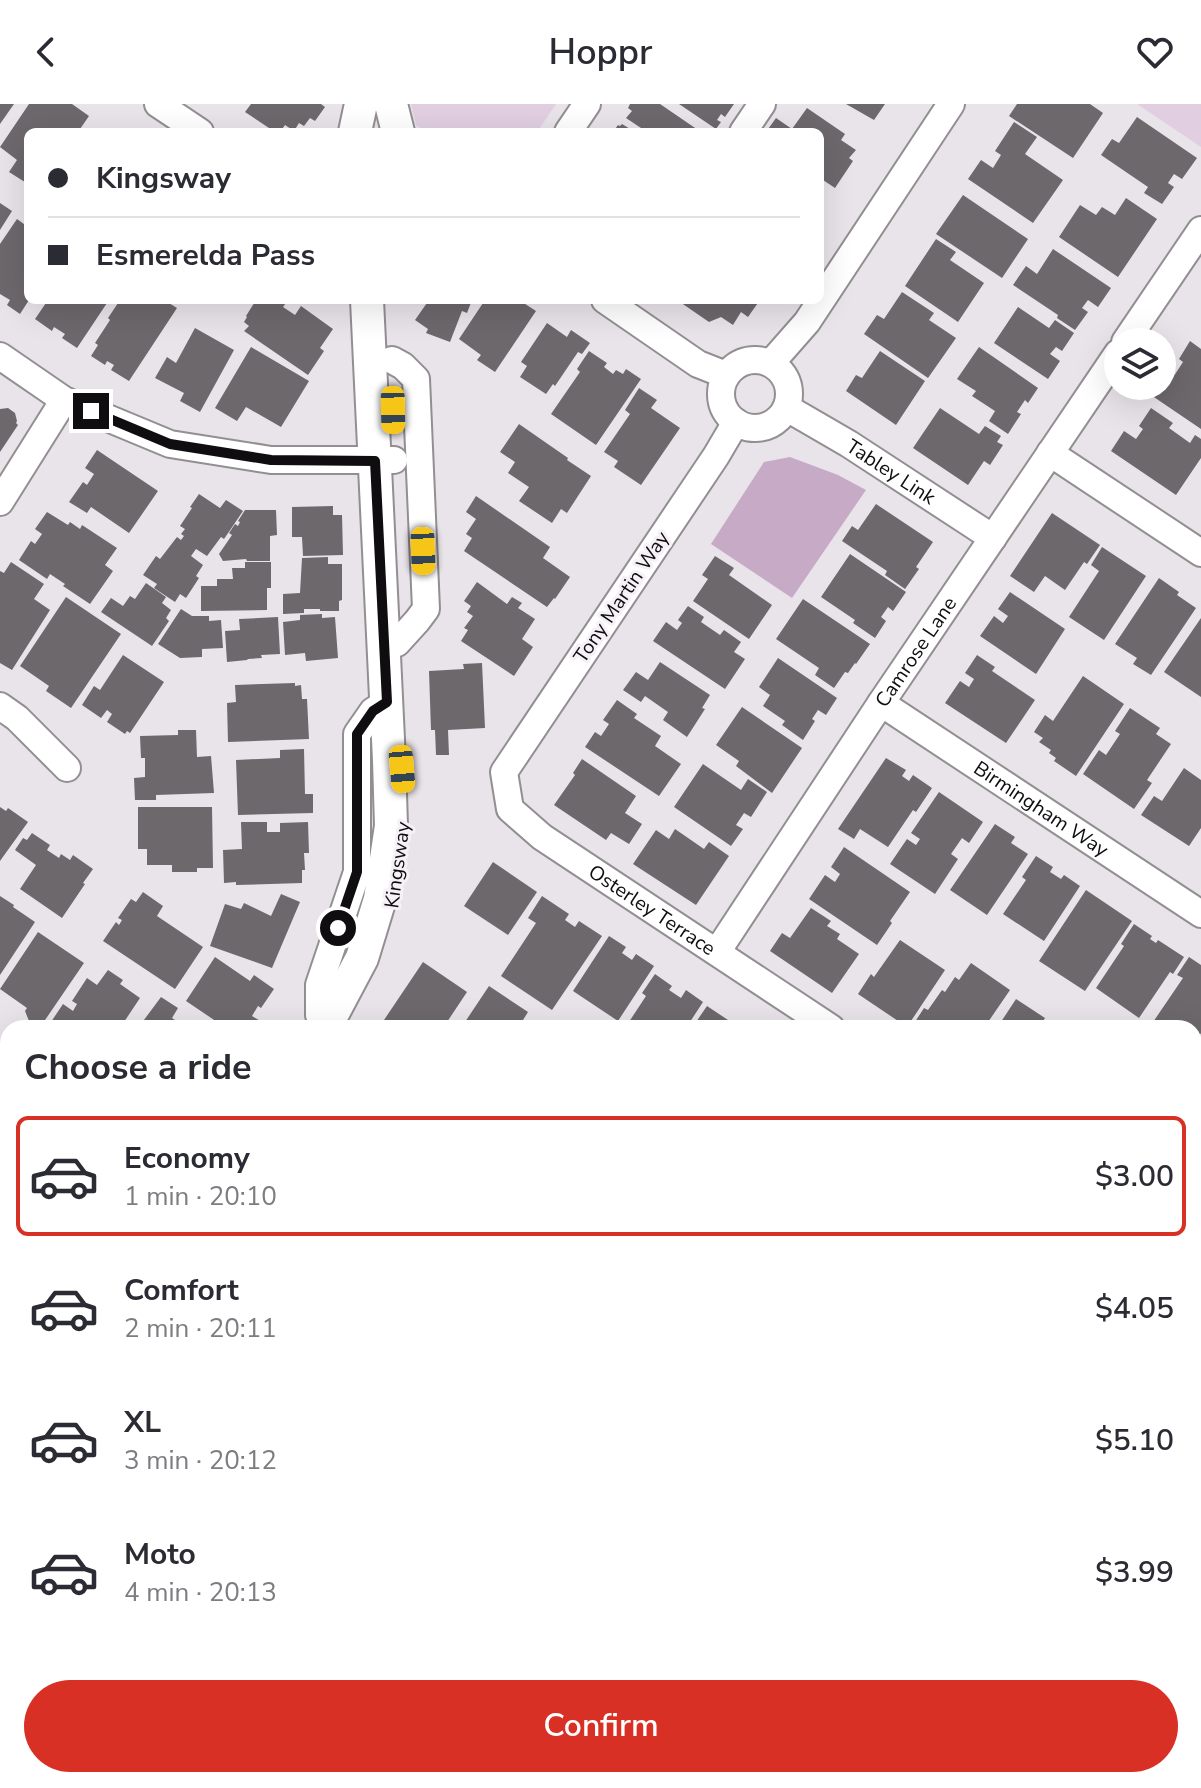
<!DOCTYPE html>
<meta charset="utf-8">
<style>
:root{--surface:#fff;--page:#f2f2f3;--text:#2b2b33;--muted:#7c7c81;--line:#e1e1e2;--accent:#d93025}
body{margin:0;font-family:"Nunito Sans",sans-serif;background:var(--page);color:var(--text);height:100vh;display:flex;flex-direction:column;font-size:30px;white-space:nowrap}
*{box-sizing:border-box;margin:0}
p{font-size:26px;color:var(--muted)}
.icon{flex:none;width:44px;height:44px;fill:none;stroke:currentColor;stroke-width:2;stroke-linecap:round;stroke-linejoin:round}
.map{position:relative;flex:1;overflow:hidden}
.sheet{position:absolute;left:0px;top:916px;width:1202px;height:768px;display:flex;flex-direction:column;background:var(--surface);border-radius:24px 24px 0 0;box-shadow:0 8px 32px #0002}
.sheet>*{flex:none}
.hud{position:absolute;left:24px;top:24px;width:800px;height:176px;border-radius:12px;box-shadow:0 8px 32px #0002;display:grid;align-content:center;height:176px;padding:0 24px;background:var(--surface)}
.controls{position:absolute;left:1104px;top:224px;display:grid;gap:16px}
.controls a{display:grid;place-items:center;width:72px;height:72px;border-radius:50%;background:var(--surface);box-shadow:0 8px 32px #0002;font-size:40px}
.end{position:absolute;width:36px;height:36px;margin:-18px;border:10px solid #0f0d0f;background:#fff;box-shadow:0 0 0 4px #fff}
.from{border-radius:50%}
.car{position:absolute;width:24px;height:48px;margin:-24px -12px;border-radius:10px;box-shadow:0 0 6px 2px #0007;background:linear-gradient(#f5c518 24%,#345 0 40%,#f5c518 0 76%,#345 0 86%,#f5c518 0)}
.hud b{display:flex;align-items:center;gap:28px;height:76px;font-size:30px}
.hud b+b{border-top:2px solid var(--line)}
.hud i{width:20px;height:20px;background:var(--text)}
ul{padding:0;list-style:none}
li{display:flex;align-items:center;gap:24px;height:120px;margin:0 16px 12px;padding:0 8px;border:4px solid transparent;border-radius:12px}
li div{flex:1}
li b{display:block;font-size:30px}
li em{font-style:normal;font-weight:600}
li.selected{border-color:var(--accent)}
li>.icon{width:72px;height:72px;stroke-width:1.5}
h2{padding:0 24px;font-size:36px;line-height:96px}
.primary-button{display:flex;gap:16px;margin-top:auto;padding:16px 24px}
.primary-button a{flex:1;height:92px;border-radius:48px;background:var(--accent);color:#fff;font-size:32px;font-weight:600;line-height:92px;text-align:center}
header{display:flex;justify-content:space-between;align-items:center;height:104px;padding:0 24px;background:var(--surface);font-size:36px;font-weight:600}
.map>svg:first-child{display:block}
</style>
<header><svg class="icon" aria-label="back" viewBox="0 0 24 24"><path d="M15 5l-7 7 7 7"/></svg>Hoppr<svg class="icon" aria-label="heart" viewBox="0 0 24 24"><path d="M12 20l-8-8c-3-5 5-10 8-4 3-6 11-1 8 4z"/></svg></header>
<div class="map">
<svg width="1201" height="1684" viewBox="0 0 1201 1684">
<rect width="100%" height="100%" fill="#e9e4e9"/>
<!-- green -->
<g fill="#e1cfe1">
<polygon points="411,0 556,0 537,28 426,28 416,21"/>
<polygon points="1137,0 1201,0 1201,43"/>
<polygon points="1194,1562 1201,1567 1201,1684 970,1684 975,1676 1194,1676"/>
</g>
<!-- water -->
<polygon fill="#c6aac6" points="790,353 838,371 866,386 792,494 711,440 764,358"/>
<!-- building -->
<g fill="#6c686c">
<polygon points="0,0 14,0 0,20"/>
<polygon points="29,0 72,0 89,12 78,28 28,28 28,80 9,68 17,56 0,43"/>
<polygon points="251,0 321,0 325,3 315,17 310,14 304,22 299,19 294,27 285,21 280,28 275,28 245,8"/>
<polygon points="630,0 660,0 701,28 647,28 626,14 632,7 628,4"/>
<polygon points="679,0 734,0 725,13 721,10 717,16 721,18 716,25"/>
<polygon points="846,0 885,0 874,16"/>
<polygon points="1017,0 1090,0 1103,9 1073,54 1009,12"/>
<polygon points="807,4 845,30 841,36 856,46 849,54 853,57 835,84 820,74 820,28 766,28 776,14 792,25"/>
<polygon points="1137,13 1197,54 1182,75 1174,70 1168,79 1174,83 1162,100 1144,89 1148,83 1101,51 1112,35 1119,39"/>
<polygon points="1014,18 1037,33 1025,50 1063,76 1033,119 968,75 981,56 993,64 1001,51 995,47"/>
<polygon points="622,20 635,28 613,28 618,21 620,22"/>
<polygon points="963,91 1028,135 1002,174 936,130"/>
<polygon points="1126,94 1157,115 1118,173 1059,133 1080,101 1096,111 1102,103 1115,111"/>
<polygon points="0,99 12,107 0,126"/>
<polygon points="17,115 28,123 29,196 20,210 7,201 10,196 0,190 0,140"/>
<polygon points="936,135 956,148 950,156 984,179 958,218 905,182"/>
<polygon points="1053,145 1111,184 1098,203 1088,196 1082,204 1088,208 1075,226 1057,214 1058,211 1013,181 1026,162 1037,170"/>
<polygon points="902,188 934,209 929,216 956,234 928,274 864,230 877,211 884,215"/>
<polygon points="48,196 109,196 77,244 62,234 65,230 54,223 52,227 35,215"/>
<polygon points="120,196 164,196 177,204 129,277 111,266 114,261 107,257 105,261 91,252 98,241 95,239 110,216 108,214"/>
<polygon points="256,196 288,196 283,203 295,211 301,202 333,225 320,244 324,247 308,271 244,227 249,222 244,218 247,213 246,212"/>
<polygon points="429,196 472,196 467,209 462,207 450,238 426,229 428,225 415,216"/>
<polygon points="485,196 519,196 536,207 495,268 477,256 481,251 459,235"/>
<polygon points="677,196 760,196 748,213 741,208 733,221 721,213 709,218"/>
<polygon points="1018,203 1049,224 1055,216 1074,229 1062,247 1056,243 1050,250 1060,257 1048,275 994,239"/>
<polygon points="547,219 567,233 571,226 590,239 582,250 578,248 555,282 553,280 546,290 520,273 527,262 521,258"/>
<polygon points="195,224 234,246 200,308 180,297 184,289 155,274 167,253 176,259"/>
<polygon points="1190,237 1201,245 1201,325 1145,287 1149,282 1162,282 1162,268 1172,275 1183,258 1179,255"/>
<polygon points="251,243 309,277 281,323 246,303 237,317 215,304"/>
<polygon points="979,243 1038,284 1028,299 1025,296 1017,308 1021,310 1008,330 989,317 995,307 972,292 976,287 957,275"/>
<polygon points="589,247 607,259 604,263 613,270 616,266 623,270 626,265 641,275 596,341 551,310 580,268 577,265"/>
<polygon points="880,247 925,277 896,321 846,287 856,271 862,274"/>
<polygon points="639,284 657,296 651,304 680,324 641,381 614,363 618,357 604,348 630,310 625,306"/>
<polygon points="8,304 15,309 17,317 16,319 18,321 0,348 0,305"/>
<polygon points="940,304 979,330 985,322 1001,332 997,338 1003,341 990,361 984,357 968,381 913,344"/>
<polygon points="1151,304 1173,319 1169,324 1190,339 1195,331 1201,335 1201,354 1176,391 1111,347 1124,327 1136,335 1143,325 1139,322"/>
<polygon points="519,320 568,354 567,356 591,372 567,409 561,405 552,419 519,397 529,383 508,369 515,358 500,348"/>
<polygon points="97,346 158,387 129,429 91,403 87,409 69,398 83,378 87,381 94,370 85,364"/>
<polygon points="199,390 220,404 226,396 243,407 224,435 221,433 207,452 196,445 191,452 203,461 196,472 199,474 186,494 180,490 175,498 154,484 157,480 143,471 156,452 160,455 177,433 181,436 184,432 181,430 185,425 180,422 192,404 190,403"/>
<polygon points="476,392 550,443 543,454 570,473 555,495 554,494 547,503 464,447 472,434 466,430 476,415 466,408"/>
<polygon points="876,400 933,438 916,463 919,465 905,485 885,471 887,467 842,437 852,422 858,426"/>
<polygon points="333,402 333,411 342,411 343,451 303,452 302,433 292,433 292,403"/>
<polygon points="245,406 276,406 277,431 270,432 270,457 247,457 246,455 223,457 219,450 232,431 229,429 235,420 238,422 240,418 238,417"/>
<polygon points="47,408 68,421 70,418 80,425 82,421 117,444 105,461 113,467 90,500 63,482 65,480 50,470 47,475 19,456 31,437 35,440 42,430 35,425"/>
<polygon points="1052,409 1100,441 1087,460 1084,458 1065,486 1045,472 1034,488 1010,472"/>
<polygon points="1102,443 1146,472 1104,536 1069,513 1099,467 1091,461"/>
<polygon points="850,450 906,488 893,507 888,503 881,513 886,517 875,534 853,519 855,516 821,493"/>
<polygon points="715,452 734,464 729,471 772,501 749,535 693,497 708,475 702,471"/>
<polygon points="328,453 328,460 342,460 342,496 339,497 339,507 320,507 320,505 304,505 304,509 283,510 283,490 300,489 302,454"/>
<polygon points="11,458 44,480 34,495 50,506 12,566 0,559 0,467 4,469"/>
<polygon points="245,458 271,458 271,484 267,484 267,506 201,507 201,482 217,482 217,475 233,475 232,464 245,464"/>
<polygon points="1159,474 1179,488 1177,491 1196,504 1151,571 1133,560 1137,554 1115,540"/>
<polygon points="477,478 507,500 512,493 522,499 518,504 535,515 522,535 533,543 514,572 461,537 468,526 464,524 473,512 467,508 471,502 464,497"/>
<polygon points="146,479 166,493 162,499 171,506 166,514 169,517 152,542 101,508 111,494 123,502 130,492 135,495"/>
<polygon points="1010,488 1065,525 1036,570 980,532 994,512 1003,519 1008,512 998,505"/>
<polygon points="66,493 121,530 71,604 46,587 49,582 20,562"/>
<polygon points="803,495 870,540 856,560 855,559 848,569 845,568 834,584 815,571 819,564 776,535"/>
<polygon points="688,502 704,513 701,518 720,531 724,526 741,538 734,548 745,555 725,585 653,537 666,518 677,526 682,519 678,516"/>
<polygon points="181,505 192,512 209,512 209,517 221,516 223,544 202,545 202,553 180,554 158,540"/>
<polygon points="322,510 322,514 335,513 338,554 306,557 305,549 285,551 283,518 300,516 300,511"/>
<polygon points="278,513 280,550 261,551 262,554 248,555 247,556 227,558 225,527 240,526 239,515"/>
<polygon points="1201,514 1201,593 1164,568"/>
<polygon points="123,551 164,578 130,629 127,627 125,630 107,618 112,610 107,606 101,614 82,601 94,582 100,586"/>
<polygon points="977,551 995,563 992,567 1035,596 1006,639 945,599 960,577 969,583 974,575 965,569"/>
<polygon points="778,554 837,594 826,611 818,606 812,615 815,617 803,636 782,621 785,617 763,602 770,591 759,583"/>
<polygon points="660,558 710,591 702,604 705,605 687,633 663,616 668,608 645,592 641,598 623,586 636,568 648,576"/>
<polygon points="482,559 485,624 448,626 449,651 436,651 435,626 431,626 429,567 464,565 463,560"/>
<polygon points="1083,572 1124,600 1076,672 1054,657 1056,654 1049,649 1051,646 1039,638 1043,634 1034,628 1045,611 1053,617"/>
<polygon points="295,579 295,582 301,581 302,595 307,595 309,635 228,638 227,599 236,598 235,581"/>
<polygon points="617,596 637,610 634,614 661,632 655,642 681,660 659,692 585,643 595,628 601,632 609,620 603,616"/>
<polygon points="742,603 802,644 772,689 736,662 739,657 716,641"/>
<polygon points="1130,604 1160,624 1156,630 1171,640 1147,676 1152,679 1134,705 1083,670 1099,646 1106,651 1120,630 1115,627"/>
<polygon points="178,626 196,626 197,653 211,652 214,689 156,691 156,696 135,696 134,674 145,673 145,654 141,654 140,632 178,631"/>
<polygon points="304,645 305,690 313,690 313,709 238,711 236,656 280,654 280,646"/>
<polygon points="886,654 906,666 902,672 909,677 913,671 932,684 916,708 913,706 888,743 860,725 854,735 838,725"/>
<polygon points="582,655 636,692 625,709 642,720 629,740 611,729 606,736 554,701 575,671 573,669"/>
<polygon points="703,660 741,686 748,675 767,688 751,713 744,709 736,721 743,725 731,742 674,703"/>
<polygon points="1184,664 1201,676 1201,724 1189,742 1141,711 1154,692 1162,697"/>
<polygon points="939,688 983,718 969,739 962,734 951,750 958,755 935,790 890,760 907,735 916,741 920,735 911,729"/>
<polygon points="0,703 6,707 8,704 28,718 0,757"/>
<polygon points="138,703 212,703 213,764 197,764 197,768 172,768 172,761 147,761 147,745 138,745"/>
<polygon points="241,718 267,718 267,728 280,728 280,719 308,718 309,749 304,749 305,766 302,766 302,779 236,781 236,778 224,779 223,746 242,745"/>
<polygon points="995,720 1015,733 1011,739 1028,750 987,811 950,786"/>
<polygon points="675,725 704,745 709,738 729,752 696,801 633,760 656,726 669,735"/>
<polygon points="32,729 50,741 47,746 59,754 61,750 70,756 73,751 93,765 83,779 85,780 62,814 20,785 36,761 15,746 23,734 27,736"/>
<polygon points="844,743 910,788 890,817 892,819 877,841 809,795 825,771 835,778 840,770 831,763"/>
<polygon points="1036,752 1053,763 1050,768 1061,775 1064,771 1080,782 1044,837 1003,810 1026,776 1022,773"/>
<polygon points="493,758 537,788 508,831 464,802"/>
<polygon points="1086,786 1132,817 1085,887 1039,857"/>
<polygon points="143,788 163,802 157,812 203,843 175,885 103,837 116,818 119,821 122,816 118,814 131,795 136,798"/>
<polygon points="281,790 300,798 272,864 210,842 225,800 241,805 244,799 271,812"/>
<polygon points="0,792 14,801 13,803 35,818 0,871"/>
<polygon points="542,792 569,810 565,816 575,823 579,817 602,832 552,906 501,872 536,819 528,814"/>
<polygon points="811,804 831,817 827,822 840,830 837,835 859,850 832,889 770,847 782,829 790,834"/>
<polygon points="1134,820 1152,832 1150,835 1156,839 1158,836 1184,853 1173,870 1170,868 1139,914 1096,884 1124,842 1121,840"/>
<polygon points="38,828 84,859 43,919 35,920 29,917 25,907 27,904 0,885"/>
<polygon points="609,832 626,843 622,849 632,856 636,850 654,862 618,917 573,887"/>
<polygon points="900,836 945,866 907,923 858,890 871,870 874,873"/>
<polygon points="215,853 250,877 254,871 274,885 261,904 258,902 252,912 262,918 258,924 226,924 186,897"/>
<polygon points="1189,853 1201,861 1201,929 1194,940 1194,924 1149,924 1183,874 1177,871"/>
<polygon points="423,858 467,888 443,924 395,924 384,916"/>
<polygon points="971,859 1010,886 984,924 911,924 924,904 928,906 942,886 945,888 955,873 959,876"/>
<polygon points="108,866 123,876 120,880 140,894 120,924 53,924 49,921 63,900 73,907 77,900 72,897 87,874 97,881"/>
<polygon points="655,870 672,882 669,886 681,894 686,886 703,898 686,924 625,924 646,892 642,889"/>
<polygon points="489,882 528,908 518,924 461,924"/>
<polygon points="161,893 178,904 172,914 187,924 138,924"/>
<polygon points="1016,895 1045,914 1041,920 1046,924 997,924"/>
<polygon points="707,902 740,924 699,924 694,921"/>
<polygon points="1194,981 1201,985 1201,1013 1197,1010 1194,1014"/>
<polygon points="0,1027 8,1032 8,1042 0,1054"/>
<polygon points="1194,1197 1201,1202 1201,1228 1194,1223"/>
<polygon points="1194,1238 1201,1242 1201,1284 1194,1279"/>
<polygon points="1194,1291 1201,1296 1201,1337 1194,1347"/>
<polygon points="6,1535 8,1536 8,1608 0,1620 0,1544"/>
<polygon points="62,1676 88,1676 82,1684 57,1684"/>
<polygon points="91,1676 153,1676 147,1684 86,1684"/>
<polygon points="158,1676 217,1676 219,1677 215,1684 152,1684"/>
<polygon points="374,1676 416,1676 411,1684 385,1684"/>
</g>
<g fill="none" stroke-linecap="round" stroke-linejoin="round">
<!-- minor casing -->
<g stroke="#928e92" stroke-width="30">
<g id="minor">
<polyline points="158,0 200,28"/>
<polyline points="568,28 587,0"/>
<polyline points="743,28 762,0"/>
<polyline points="605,196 698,260 726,271"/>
<polyline points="1125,238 1201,126"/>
<polyline points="0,252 64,296 170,340 271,356 394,356"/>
<circle cx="755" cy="290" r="34"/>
<polyline points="392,256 403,262 416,275 426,505 417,517 397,539"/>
<polyline points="771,259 807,218 951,0"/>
<path id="s1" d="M787,304L849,340L993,434"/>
<path id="s2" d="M736,318L716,352L504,668L510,705L542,733L831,924"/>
<polyline points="1050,349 1201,449"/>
<polyline points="0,398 64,296"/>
<path id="s3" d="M881,599L1201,810"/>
<polyline points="0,602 17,614 67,664"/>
<path id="s4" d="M717,848L881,599L1118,249"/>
<polyline points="325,924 319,911 319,881 357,768 357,630 373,607 387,598"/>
<polyline points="0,955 8,961"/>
<polyline points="1194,1099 1201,1088"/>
<polyline points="0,1462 8,1468"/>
<polyline points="1194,1528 1201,1533"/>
<polyline points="314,1676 326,1684"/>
<polyline points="451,1684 456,1676"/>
</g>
</g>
<!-- major casing -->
<g stroke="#928e92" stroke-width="36">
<g id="major">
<polyline points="391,0 398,28"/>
<polyline points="355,28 361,0"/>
<polyline points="325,924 362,854 380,795 391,722 389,656 367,196"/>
<polyline points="0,1400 8,1388"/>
<polyline points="0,1438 8,1426"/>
</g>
</g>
<!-- minor -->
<use href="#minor" stroke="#fff" stroke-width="26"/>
<!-- major -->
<use href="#major" stroke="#fff" stroke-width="32"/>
</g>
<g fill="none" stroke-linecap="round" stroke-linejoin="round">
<!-- route -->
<polyline stroke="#0f0d0f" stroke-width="10" points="91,307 170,340 271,356 375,357 387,598 373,607 357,630 357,768 338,824"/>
</g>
<g text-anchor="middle" stroke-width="6" stroke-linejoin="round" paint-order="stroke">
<!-- street labels -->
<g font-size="20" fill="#0f0d0f" stroke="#f6f1f6">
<text dy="7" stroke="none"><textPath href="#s1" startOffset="122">Tabley Link</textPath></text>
<text transform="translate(621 493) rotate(-56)" y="7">Tony Martin Way</text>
<text dy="7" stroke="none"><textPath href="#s4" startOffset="360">Camrose Lane</textPath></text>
<text dy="7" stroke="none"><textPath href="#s3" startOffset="192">Birmingham Way</textPath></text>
<text transform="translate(397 761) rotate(-82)" y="7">Kingsway</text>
<text dy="7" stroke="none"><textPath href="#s2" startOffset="632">Osterley Terrace</textPath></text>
</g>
</g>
</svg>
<div class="controls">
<a><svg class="icon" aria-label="layers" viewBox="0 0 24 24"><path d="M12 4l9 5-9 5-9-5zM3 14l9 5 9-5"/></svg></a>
</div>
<i class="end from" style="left:338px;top:824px"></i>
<i class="end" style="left:91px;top:307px"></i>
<i class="car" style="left:393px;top:306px;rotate:179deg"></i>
<i class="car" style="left:423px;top:447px;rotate:178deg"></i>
<i class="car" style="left:402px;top:665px;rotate:175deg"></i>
<div class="hud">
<b><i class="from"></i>Kingsway</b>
<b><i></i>Esmerelda Pass</b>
</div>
<section class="sheet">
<h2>Choose a ride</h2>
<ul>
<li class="selected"><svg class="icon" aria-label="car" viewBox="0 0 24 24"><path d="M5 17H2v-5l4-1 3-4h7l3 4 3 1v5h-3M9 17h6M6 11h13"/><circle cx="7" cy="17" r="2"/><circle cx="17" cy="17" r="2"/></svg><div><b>Economy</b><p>1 min · 20:10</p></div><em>$3.00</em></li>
<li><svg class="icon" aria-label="car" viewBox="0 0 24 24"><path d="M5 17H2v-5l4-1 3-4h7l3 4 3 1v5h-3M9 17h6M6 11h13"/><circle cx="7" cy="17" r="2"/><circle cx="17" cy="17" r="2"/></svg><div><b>Comfort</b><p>2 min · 20:11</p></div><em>$4.05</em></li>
<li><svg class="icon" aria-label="car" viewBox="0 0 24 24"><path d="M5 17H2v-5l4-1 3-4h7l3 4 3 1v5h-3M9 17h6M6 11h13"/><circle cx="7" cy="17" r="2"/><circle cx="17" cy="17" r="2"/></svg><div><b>XL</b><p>3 min · 20:12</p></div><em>$5.10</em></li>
<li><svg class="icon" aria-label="car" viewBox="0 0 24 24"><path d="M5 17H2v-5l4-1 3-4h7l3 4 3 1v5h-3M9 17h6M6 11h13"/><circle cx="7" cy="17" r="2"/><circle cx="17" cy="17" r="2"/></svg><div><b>Moto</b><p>4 min · 20:13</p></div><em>$3.99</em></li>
</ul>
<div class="primary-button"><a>Confirm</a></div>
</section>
</div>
